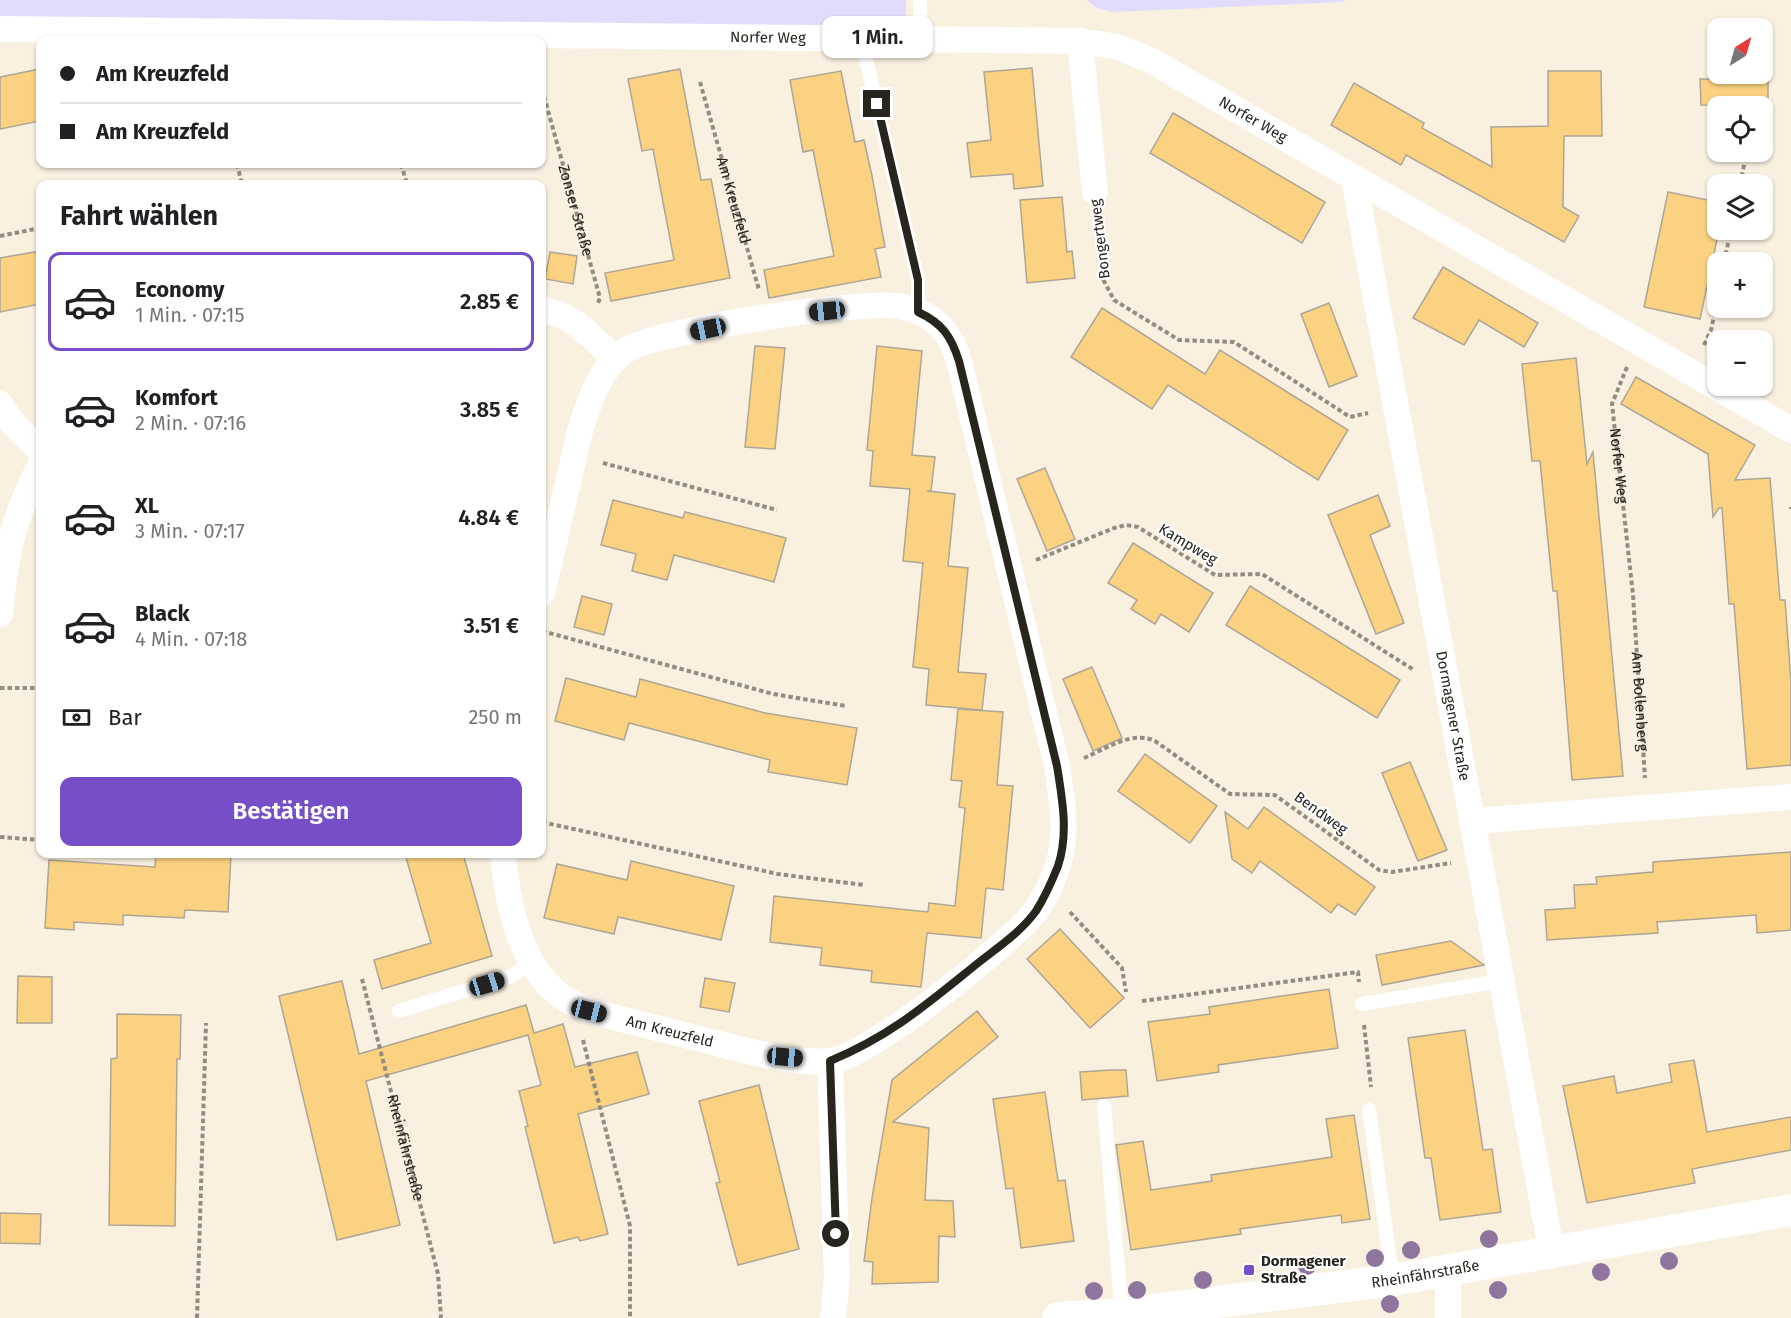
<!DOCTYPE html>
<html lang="de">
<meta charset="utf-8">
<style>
:root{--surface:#fff;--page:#f2f2f2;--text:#202124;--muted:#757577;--line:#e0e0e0;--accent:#764fc8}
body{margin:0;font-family:"Fira Sans",sans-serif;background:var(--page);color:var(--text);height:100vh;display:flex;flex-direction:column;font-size:22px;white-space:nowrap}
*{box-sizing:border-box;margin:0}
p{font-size:20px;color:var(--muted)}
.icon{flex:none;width:33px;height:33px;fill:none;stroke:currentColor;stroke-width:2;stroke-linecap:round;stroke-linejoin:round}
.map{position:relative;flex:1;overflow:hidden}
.drawer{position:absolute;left:36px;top:180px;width:510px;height:678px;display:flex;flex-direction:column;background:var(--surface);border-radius:12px;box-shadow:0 2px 4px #0004}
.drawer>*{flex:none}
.guide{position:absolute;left:36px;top:36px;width:510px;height:132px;border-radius:12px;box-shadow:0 2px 4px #0004;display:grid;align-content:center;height:132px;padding:0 24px;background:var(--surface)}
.needle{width:39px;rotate:37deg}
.controls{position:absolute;left:1707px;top:18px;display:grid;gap:12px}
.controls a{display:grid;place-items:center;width:66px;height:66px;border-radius:12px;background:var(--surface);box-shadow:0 2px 4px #0004;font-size:30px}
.end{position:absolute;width:27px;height:27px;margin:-14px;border:8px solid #28251f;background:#fff;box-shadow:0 0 0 3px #fff}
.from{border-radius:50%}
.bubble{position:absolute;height:42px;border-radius:12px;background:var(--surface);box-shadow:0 2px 4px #0004;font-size:20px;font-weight:600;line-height:42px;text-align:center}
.car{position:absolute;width:18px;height:36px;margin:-18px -9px;border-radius:8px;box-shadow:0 0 4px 2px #0007;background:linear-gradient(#222 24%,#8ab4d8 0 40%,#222 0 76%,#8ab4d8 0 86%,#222 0)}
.guide b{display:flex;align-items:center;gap:21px;height:57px;font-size:22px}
.guide b+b{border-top:2px solid var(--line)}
.guide i{width:15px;height:15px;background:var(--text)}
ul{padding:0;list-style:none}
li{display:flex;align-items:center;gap:18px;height:99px;margin:0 12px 9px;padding:0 12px;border:3px solid transparent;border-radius:12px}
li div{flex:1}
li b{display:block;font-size:22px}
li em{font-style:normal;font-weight:600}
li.current{border-color:var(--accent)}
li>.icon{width:54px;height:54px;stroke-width:1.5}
h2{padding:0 24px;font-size:27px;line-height:72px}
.pay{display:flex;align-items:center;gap:15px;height:66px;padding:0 24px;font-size:22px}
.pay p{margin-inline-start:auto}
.action{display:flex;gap:12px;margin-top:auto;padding:12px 24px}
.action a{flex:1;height:69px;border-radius:12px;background:var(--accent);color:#fff;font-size:24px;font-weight:600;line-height:69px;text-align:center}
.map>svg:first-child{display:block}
</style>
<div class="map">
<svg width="1791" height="1318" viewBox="0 0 1791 1318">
<rect width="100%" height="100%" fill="#f9f0df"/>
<!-- green -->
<g fill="#e1dbfc">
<polygon points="0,0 906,0 906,29 0,19"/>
<polygon points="1087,0 1345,0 1342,2 1113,12 1097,8"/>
</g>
<!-- building -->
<g fill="#fbd281" stroke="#aea696" stroke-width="1.5">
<polygon points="1032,68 1043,186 1014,189 1013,174 971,177 967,143 991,140 984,72"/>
<polygon points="40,69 40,121 0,129 0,77"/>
<polygon points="680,69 701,180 711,179 730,278 611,301 605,273 674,260 653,149 642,151 628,79"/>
<polygon points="841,71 855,142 864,140 872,176 885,247 875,249 881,277 769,298 764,270 834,256 813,150 803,152 790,80"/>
<polygon points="1548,71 1601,71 1602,136 1564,136 1563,207 1579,216 1564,242 1406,155 1401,165 1331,125 1354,83 1424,123 1422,128 1492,167 1491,127 1548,126"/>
<polygon points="1700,79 1768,79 1768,106 1701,105"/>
<polygon points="1173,113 1325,202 1302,243 1150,153"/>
<polygon points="1668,192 1718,202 1718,235 1700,319 1644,307"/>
<polygon points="1062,197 1067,252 1072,251 1075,278 1027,283 1020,200"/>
<polygon points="40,251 40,304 0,312 0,258"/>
<polygon points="550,252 577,256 573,284 545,279"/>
<polygon points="1443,267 1538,323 1524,347 1479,320 1464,345 1413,318"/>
<polygon points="1329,303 1357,376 1329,387 1301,314"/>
<polygon points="1102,308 1205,374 1220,350 1348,430 1318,480 1168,385 1152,409 1071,357"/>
<polygon points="755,346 785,348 775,449 745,447"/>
<polygon points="877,346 922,351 912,455 935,457 931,491 927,491 955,494 948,566 968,568 958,672 986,674 982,710 926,705 929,669 913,667 923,563 903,561 910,489 870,486 873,451 867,450"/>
<polygon points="1576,358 1587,464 1593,452 1623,776 1572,780 1557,591 1553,591 1540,461 1532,461 1522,364"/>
<polygon points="1636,377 1755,445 1735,480 1770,478 1780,600 1785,600 1791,682 1791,765 1747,769 1734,604 1729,604 1722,508 1719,508 1713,517 1708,454 1621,404"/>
<polygon points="1045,468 1075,539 1047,551 1017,479"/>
<polygon points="1378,495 1390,526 1370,535 1404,623 1376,634 1328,515"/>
<polygon points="613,500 683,518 685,512 786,538 774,582 674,555 667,580 632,571 636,554 601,545"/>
<polygon points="1133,543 1213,593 1189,632 1161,614 1155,624 1131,609 1137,600 1108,583"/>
<polygon points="1250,586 1400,680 1377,718 1226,625"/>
<polygon points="582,596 612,604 604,635 574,627"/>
<polygon points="1092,667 1122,738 1093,751 1063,679"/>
<polygon points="566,678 636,697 640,679 765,713 857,728 847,785 768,772 770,760 629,723 624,740 555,721"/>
<polygon points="958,709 1003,712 997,785 1013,786 1003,890 986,888 981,938 927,933 921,987 871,982 872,971 820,965 822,948 770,942 774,896 928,912 929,903 955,906 965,808 959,807 962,781 951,780"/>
<polygon points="1145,754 1217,806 1190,843 1118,791"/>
<polygon points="1410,762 1447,850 1418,861 1382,773"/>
<polygon points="1264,807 1375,887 1355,915 1338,904 1331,913 1260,861 1252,873 1232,859 1225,812 1248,829"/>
<polygon points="1791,852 1791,930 1757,933 1756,915 1657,922 1658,933 1547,940 1545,910 1575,908 1574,885 1597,884 1596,877 1653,872 1653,862"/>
<polygon points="156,854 231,854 228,912 185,910 184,918 123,915 123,925 74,922 74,930 45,928 49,860 155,867"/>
<polygon points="405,854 463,854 492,956 382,989 374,960 431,943"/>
<polygon points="631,861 734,886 721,940 618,917 614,934 544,918 557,864 627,880"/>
<polygon points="1060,929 1124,998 1090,1028 1027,959"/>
<polygon points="1451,941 1484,965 1382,985 1376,955"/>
<polygon points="18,976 52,977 52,1023 17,1023"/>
<polygon points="705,978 735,983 729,1012 700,1007"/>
<polygon points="342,981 359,1054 526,1005 534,1033 563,1024 575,1067 637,1052 649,1094 578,1114 608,1234 580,1241 578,1237 554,1243 525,1127 528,1126 519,1091 541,1085 528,1035 366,1081 400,1225 337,1240 279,996"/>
<polygon points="1329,989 1338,1048 1218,1065 1219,1072 1157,1081 1148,1022 1210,1014 1209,1007"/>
<polygon points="977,1011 998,1037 893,1122 929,1128 925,1200 953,1201 955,1237 939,1236 938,1282 872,1284 873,1262 864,1261 872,1198 892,1080"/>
<polygon points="117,1014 181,1015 180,1059 177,1059 175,1226 109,1225 111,1059 117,1058"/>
<polygon points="1465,1030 1483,1150 1492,1149 1501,1212 1440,1220 1431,1158 1425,1158 1408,1038"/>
<polygon points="1694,1060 1707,1132 1791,1117 1791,1150 1692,1169 1695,1183 1587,1203 1563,1086 1614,1076 1617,1093 1672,1082 1669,1064"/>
<polygon points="1111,1070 1126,1070 1128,1096 1082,1100 1080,1072"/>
<polygon points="759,1085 799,1249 738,1265 716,1183 720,1182 699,1101"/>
<polygon points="1045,1092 1058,1181 1065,1180 1074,1241 1021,1248 1013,1188 1006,1189 993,1099"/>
<polygon points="1354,1115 1370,1219 1342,1223 1341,1215 1240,1229 1241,1234 1131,1250 1116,1145 1143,1141 1151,1190 1212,1181 1211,1175 1332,1157 1326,1119"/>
<polygon points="0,1213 41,1214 40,1244 0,1243"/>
</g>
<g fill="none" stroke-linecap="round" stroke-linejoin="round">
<!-- path -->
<g stroke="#938d81" stroke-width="4" stroke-dasharray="4.5 3" stroke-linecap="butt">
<path id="s1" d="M700,82L759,290"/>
<path id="s2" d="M542,89L600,298L598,303"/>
<polyline points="237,164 242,184"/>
<polyline points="401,164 407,184"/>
<polyline points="1740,184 1746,156"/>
<polyline points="1098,220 1104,281 1114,300 1179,340 1234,342 1350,417 1368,413"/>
<polyline points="0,236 40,228"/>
<polyline points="1724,262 1731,230"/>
<polyline points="1704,345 1711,330 1718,298"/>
<path id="s3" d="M1627,367L1612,404L1633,595L1645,778"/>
<polyline points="603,463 777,510"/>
<polyline points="1791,507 1791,509"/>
<polyline points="1036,560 1114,528 1126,525 1138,527 1215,575 1262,574 1414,670"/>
<polyline points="542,631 773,694 846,706"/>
<polyline points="0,688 40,688"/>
<path d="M1084,758C1106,749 1132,730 1155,741L1230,794L1275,795L1379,870L1392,872L1451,863"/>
<polyline points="542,822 778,874 864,885"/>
<polyline points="0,837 40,840"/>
<polyline points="1070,912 1122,968 1126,992"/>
<path id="s4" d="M362,979L438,1274L441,1318"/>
<polyline points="1142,1001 1358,972 1359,982"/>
<polyline points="1364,1025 1371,1087"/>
<polyline points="583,1040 630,1226 630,1318"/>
<polyline points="197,1318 206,1023"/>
</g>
<!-- service -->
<g stroke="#fff" stroke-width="14">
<polyline points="920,0 920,39"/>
<polyline points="861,38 918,280 918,312"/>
<polyline points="1362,1004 1501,981"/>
<polyline points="399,1011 509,977 533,963"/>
<polyline points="1104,1106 1122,1314"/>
<polyline points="1369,1110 1393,1280"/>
</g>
<!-- minor -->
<g stroke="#fff" stroke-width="26">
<path id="s5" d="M0,29L1080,41L1118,47L1152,61L1791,430"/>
<polyline points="1080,41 1095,192"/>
<path id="s6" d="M1354,179L1552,1254"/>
<path d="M542,310C573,313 593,339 615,359"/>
<polyline points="0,404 11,421 40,450"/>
<path d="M0,614C6,553 12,521 40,466"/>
<polyline points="1472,821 1791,797"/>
<path id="s7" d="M503,854C507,899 519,962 557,993C566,1001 578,1006 589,1011C630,1021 671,1032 712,1042C748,1051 792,1064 829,1061C867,1059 1008,945 1034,913C1044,900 1053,882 1058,865C1068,833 1062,798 1057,766L959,361C950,332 935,314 904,307C868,298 657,330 626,350C601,366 590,400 581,427L542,594"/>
<polyline points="830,1061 837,1277 833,1318"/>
<polyline points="1448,1272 1448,1318"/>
</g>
<!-- tertiary -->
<path stroke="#fff" stroke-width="32" id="s8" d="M1058,1318L1122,1314L1393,1280L1791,1210"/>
</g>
<!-- trees -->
<g fill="#8d759e">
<circle cx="1489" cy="1239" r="9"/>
<circle cx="1411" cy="1250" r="9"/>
<circle cx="1375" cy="1258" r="9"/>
<circle cx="1669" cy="1261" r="9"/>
<circle cx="1307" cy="1266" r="9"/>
<circle cx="1601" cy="1272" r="9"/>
<circle cx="1203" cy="1280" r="9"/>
<circle cx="1137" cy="1290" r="9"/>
<circle cx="1498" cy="1290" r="9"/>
<circle cx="1094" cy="1291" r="9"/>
<circle cx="1390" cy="1304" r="9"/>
</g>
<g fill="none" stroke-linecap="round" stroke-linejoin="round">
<!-- route -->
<path stroke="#28251f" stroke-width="8" d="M836,1234L830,1061C892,1035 927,1004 978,963C998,947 1021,932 1036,911C1045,897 1052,881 1058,866C1069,833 1062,798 1057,766L959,361C951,336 942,323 918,312V280L877,104"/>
</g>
<!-- markers -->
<rect fill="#764fc8" stroke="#fefefe" stroke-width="2" x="1243" y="1264" width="12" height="12" rx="3"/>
<g text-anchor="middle" stroke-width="4.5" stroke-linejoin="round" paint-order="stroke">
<!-- street labels -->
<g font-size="15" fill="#28251f" stroke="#fefefe">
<text dy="5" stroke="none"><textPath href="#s5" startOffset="768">Norfer Weg</textPath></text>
<text dy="5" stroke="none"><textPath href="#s5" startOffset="1272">Norfer Weg</textPath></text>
<text dy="5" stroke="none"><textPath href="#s1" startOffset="123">Am Kreuzfeld</textPath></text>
<text dy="5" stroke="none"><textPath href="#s2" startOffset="126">Zonser Straße</textPath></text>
<text transform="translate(1100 239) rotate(-97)" y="5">Bongertweg</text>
<text dy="5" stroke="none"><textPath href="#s3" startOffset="102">Norfer Weg</textPath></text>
<text transform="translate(1188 544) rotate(31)" y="5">Kampweg</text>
<text dy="5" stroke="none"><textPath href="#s3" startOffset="339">Am Bollenberg</textPath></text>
<text dy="5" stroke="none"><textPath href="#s6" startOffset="546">Dormagener Straße</textPath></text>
<text transform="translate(1321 813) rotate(36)" y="5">Bendweg</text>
<text dy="5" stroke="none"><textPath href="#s7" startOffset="273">Am Kreuzfeld</textPath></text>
<text dy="5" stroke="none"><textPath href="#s4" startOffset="174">Rheinfährstraße</textPath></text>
<text dy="5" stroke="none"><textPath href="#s8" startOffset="370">Rheinfährstraße</textPath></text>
</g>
<!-- poi labels -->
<g font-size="15" font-weight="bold" fill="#28251f" stroke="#fefefe" text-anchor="start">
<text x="1261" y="1266">Dormagener<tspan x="1261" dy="17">Straße</tspan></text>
</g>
</g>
</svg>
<div class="controls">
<a><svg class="needle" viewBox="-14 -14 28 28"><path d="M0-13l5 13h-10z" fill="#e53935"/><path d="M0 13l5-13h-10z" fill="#757577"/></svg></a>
<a><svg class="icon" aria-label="locate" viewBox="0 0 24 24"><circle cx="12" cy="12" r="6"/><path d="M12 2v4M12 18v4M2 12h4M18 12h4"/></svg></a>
<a><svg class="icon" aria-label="layers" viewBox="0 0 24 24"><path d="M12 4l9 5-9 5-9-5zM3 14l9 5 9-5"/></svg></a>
<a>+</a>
<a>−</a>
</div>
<i class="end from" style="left:836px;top:1234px"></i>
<i class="end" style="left:877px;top:104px"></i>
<div class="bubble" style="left:822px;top:16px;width:111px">1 Min.</div>
<i class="car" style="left:827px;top:311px;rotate:264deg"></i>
<i class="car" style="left:708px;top:329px;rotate:258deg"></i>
<i class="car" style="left:487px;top:984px;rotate:73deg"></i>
<i class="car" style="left:589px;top:1011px;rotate:104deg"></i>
<i class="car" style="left:785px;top:1057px;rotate:95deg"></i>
<div class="guide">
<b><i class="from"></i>Am Kreuzfeld</b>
<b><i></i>Am Kreuzfeld</b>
</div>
<section class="drawer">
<h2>Fahrt wählen</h2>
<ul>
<li class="current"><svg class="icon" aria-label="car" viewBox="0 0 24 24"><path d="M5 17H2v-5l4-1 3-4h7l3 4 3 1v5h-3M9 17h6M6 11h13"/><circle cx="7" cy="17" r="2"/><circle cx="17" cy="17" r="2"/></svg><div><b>Economy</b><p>1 Min. · 07:15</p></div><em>2.85 €</em></li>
<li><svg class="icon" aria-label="car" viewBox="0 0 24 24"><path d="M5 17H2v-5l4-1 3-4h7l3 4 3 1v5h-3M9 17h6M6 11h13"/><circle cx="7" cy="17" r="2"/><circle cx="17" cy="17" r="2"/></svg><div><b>Komfort</b><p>2 Min. · 07:16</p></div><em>3.85 €</em></li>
<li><svg class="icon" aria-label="car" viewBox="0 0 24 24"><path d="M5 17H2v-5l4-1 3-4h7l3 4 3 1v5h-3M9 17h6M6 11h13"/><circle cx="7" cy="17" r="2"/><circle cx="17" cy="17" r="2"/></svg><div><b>XL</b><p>3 Min. · 07:17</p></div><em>4.84 €</em></li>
<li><svg class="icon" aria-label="car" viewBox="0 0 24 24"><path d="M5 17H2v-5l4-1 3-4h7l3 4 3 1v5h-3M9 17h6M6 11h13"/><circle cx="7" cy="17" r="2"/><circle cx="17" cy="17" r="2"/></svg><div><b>Black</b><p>4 Min. · 07:18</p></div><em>3.51 €</em></li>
</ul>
<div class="pay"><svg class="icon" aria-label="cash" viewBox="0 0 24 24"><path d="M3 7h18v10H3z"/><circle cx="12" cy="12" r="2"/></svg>Bar<p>250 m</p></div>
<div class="action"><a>Bestätigen</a></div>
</section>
</div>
